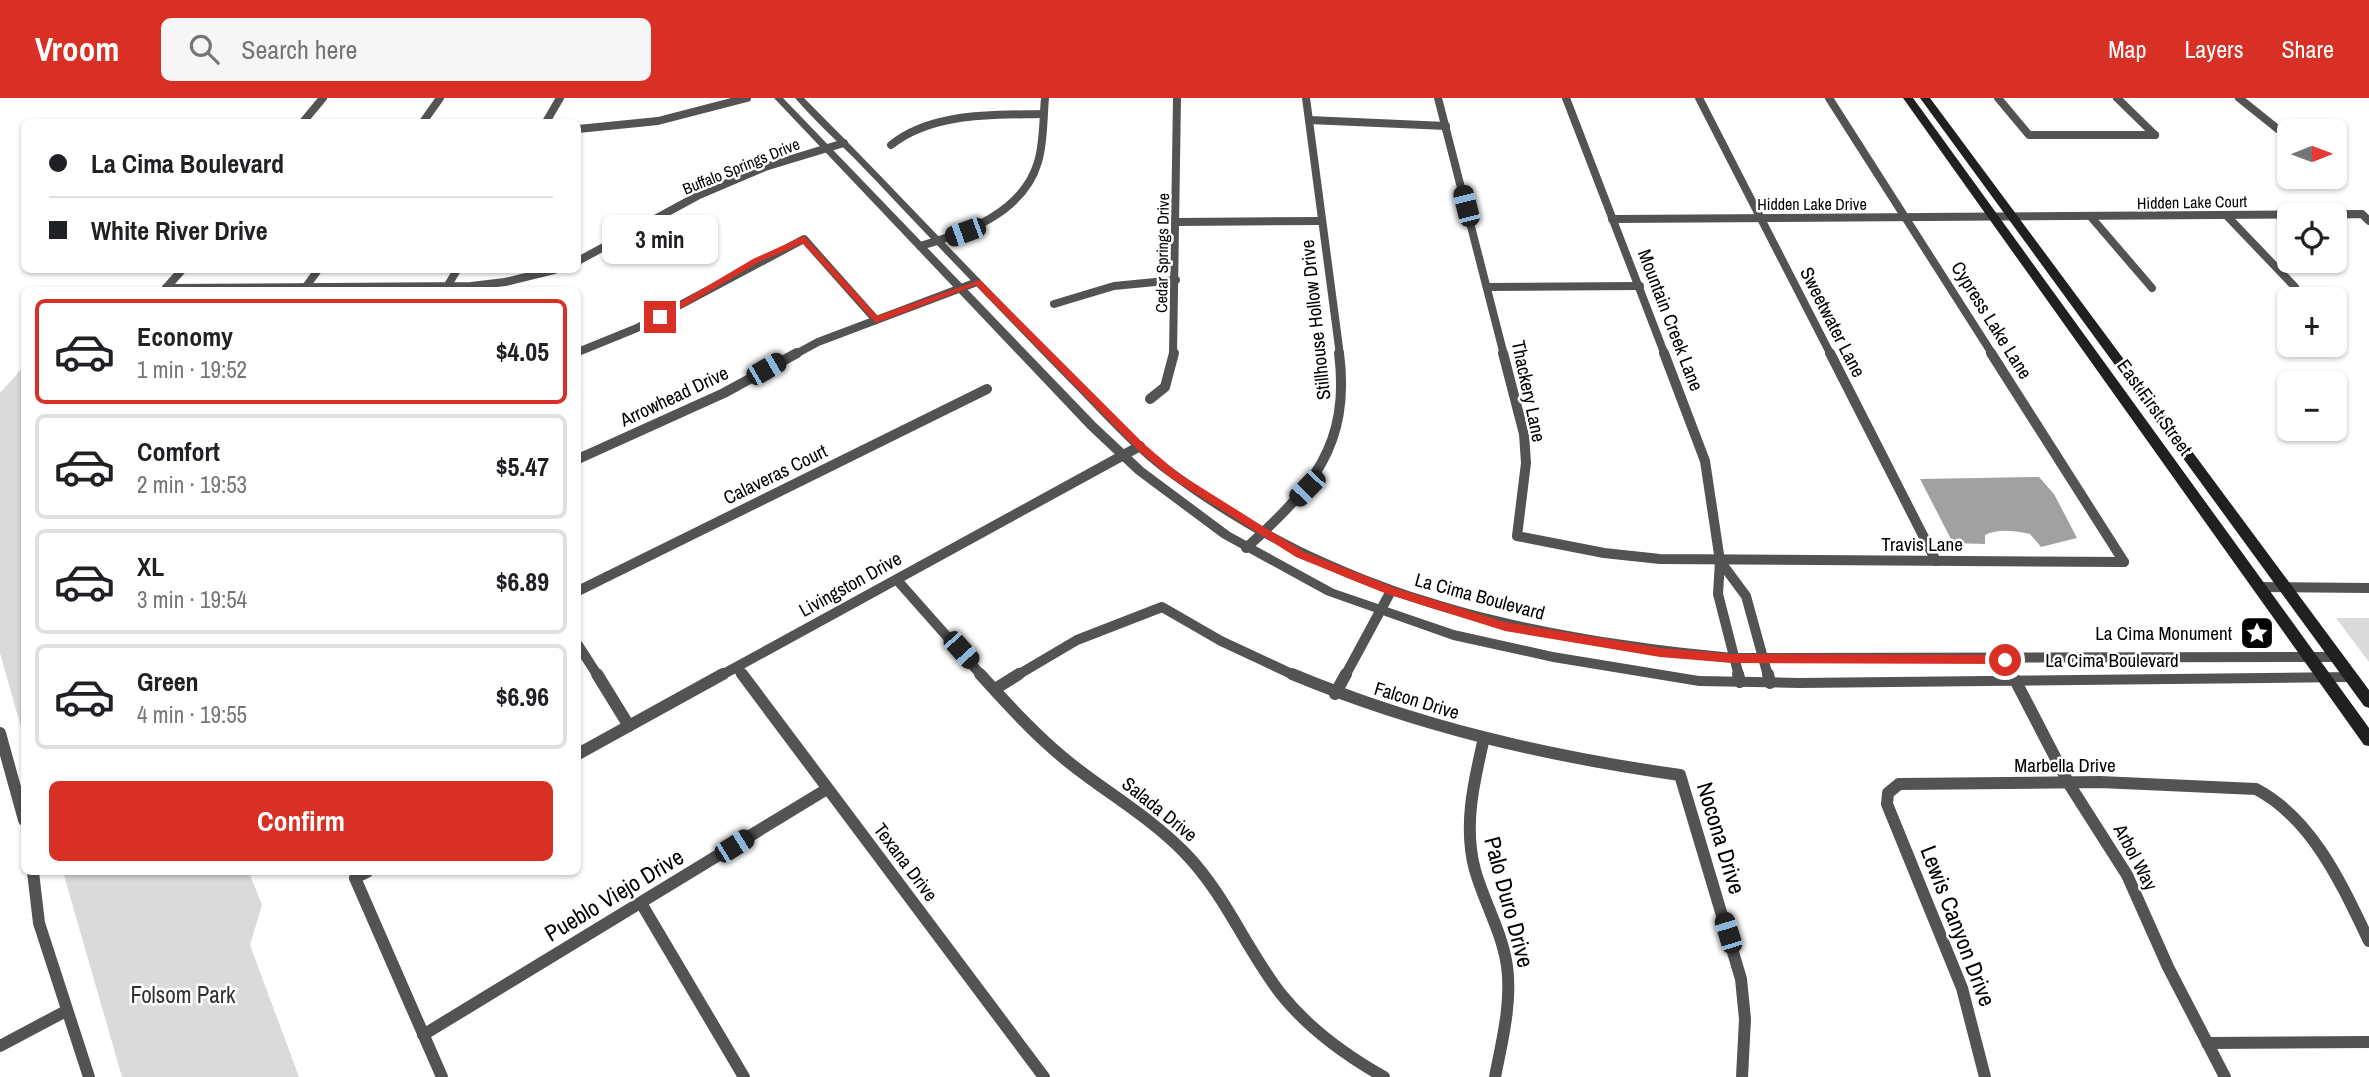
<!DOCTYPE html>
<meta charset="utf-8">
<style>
:root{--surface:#fff;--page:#f6f6f6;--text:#202124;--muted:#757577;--line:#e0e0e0;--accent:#d93025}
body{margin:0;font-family:"Archivo Narrow",sans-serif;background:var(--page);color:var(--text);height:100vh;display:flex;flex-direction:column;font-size:26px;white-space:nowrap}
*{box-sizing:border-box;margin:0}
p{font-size:23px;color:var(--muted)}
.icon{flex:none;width:38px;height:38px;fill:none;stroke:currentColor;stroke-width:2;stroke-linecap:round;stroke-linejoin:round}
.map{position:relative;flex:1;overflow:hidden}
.details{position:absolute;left:21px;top:189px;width:560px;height:588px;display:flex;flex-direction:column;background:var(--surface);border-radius:10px;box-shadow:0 2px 5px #0004}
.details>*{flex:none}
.top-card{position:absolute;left:21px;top:21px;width:560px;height:154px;border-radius:10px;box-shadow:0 2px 5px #0004;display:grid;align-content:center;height:154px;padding:0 28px;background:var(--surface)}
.needle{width:46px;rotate:89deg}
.fabs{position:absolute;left:2277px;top:21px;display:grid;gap:14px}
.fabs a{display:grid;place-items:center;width:70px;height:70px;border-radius:10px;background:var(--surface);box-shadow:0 2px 5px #0004;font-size:35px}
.end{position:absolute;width:32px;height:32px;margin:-16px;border:9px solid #d93025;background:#fff;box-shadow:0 0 0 4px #fff}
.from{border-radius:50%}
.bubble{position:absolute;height:49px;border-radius:10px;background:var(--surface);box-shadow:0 2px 5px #0004;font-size:23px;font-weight:700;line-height:49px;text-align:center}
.car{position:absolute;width:21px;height:42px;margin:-21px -10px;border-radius:9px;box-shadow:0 0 5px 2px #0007;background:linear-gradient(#222 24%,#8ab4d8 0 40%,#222 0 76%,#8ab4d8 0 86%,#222 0)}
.top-card b{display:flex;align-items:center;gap:24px;height:66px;font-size:26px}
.top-card b+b{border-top:2px solid var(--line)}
.top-card i{width:18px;height:18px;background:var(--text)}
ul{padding:12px 0 0;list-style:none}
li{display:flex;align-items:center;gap:21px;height:105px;margin:0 14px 10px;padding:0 14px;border:4px solid var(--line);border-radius:10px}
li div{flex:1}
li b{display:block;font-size:26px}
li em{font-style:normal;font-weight:700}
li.current{border-color:var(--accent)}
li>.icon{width:63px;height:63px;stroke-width:1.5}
.button{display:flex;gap:14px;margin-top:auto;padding:14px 28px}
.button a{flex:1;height:80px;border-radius:10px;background:var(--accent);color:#fff;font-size:28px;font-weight:700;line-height:80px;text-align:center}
header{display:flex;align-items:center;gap:42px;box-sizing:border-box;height:98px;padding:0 35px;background:var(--accent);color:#fff}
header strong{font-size:33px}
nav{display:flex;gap:38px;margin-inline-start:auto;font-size:24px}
.search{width:490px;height:63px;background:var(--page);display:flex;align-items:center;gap:18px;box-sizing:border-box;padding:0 24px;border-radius:10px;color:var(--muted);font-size:26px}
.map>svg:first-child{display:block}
</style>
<header>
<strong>Vroom</strong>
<div class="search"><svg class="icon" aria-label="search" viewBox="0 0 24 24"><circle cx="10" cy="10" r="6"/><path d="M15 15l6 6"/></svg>Search here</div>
<nav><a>Map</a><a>Layers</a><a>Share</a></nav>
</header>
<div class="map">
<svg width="2369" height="979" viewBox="0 0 2369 979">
<rect width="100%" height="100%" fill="#fff"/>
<!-- green -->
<g fill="#dadada">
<polygon points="24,268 24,640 0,555 0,295"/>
<polygon points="2336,520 2369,520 2369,564"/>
<polygon points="63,774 249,774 262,807 250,847 299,979 122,979"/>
</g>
<!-- water -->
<path fill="#a1a1a1" d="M2039,379L2054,396L2077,440L2041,449L2030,436C2016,433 1998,430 1985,437V446L1953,445L1920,381Z"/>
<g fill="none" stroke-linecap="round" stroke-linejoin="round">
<!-- minor-far2 -->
<g stroke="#535353" stroke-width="8">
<polyline points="1306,0 1340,257"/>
<polyline points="1438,0 1504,257"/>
<polyline points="1566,0 1665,257"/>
<polyline points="1699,0 1831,257"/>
<polyline points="1829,0 1993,257"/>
<polyline points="1998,0 2029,37 2155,37"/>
<polyline points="2117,0 2155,37"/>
<polyline points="2239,0 2284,36"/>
<polyline points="1309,22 1446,28"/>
<polyline points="303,24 323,0"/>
<polyline points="423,24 440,0"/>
<polyline points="546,24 560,0"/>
<polyline points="578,31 658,23 747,0"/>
<path d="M891,47C932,14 993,17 1043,16"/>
<polyline points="2227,118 2295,189"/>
<polyline points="2091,119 2152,190"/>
<polyline points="1612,121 2362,116 2369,123"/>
<polyline points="1177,124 1322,123"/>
<path d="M920,148C966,135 1023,115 1038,64C1044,44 1043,21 1045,0"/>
<polyline points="578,163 699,97 765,69 844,45"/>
<polyline points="1487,189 1640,188"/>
<polyline points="166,190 471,188 505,184 554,172"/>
<polyline points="166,190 182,172"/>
<polyline points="305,190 318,172"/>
<polyline points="445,192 457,172"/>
<polyline points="1054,206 1114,188 1176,182"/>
<polyline points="578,254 637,230 804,141 876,222"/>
<polyline points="794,257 818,244 977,184"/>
<polyline points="1173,257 1177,0"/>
</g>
<!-- minor-far1 -->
<g stroke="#535353" stroke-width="10">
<polyline points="1503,255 1524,336 1526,365 1517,438 1604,455 1660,461 2124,464"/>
<polyline points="1664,255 1705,363 1720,463 1718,496 1739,578"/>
<polyline points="1830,255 1936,463"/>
<polyline points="1991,255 2124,464"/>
<polyline points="1150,301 1165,289 1174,255"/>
<polyline points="578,361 724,295 797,255"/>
<path d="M1246,450C1311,391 1351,348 1339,255"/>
<polyline points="1720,463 1746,498 1768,578"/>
<polyline points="897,482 982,578"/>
<polyline points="2261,489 2369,490"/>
<polyline points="578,493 987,291"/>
<polyline points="578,547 598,578"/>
<polyline points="2005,562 2013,578"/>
<polyline points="738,571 743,578"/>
<polyline points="720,578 1140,348"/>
<polyline points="1016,578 1077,542 1162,509 1221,543 1296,578"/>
<polyline points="1345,578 1391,493"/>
</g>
<!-- minor -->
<g stroke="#535353" stroke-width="12">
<polyline points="597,576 629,628"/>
<polyline points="742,576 1044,979"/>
<path d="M980,576C1009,608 1038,640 1071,666C1109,696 1151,720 1185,755C1225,796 1246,851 1281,896C1309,931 1345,957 1384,979"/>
<path d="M1292,576C1417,628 1545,658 1680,677L1741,881L1745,921L1742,979"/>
<polyline points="1738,576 1740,584"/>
<polyline points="1768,576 1770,585"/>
<polyline points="2012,576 2069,686 2127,777 2168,869 2225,979"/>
<polyline points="995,591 1019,576"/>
<polyline points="1335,596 1346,576"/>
<polyline points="0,635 24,722"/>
<path d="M1484,640C1474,683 1463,728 1475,772C1484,804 1502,834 1507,868C1512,905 1502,943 1495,979"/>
<polyline points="578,656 723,576"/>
<polyline points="33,774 39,825 89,979"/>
<polyline points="367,774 355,780 442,979"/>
<polyline points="641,805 744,979"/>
<polyline points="423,937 827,691"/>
<polyline points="2207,945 2369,944"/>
<polyline points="0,948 66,913"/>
<path d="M1985,979L1962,890L1887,706L1888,695L1899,686L2100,684L2256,691C2313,721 2342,787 2369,843"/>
</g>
<!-- tertiary -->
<g fill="#535353" fill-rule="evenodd">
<polygon points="774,0 783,0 1096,325 1144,370 1230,434 1334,491 1454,532 1553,554 1699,578 1799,580 2351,574 2356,575 2357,579 2356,583 2351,584 1799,590 1699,588 1553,564 1453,542 1326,497 1222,440 1136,376 1088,331"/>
<path d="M795,0H804C890,86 973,176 1059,262C1098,300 1134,342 1178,374C1344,497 1532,536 1733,555L2336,554L2341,555L2342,559L2341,563L2336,564L1733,565C1527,545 1342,506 1172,381C1138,357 1109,325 1080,295C1039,253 998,211 957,168C923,133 889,96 855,61C835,41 813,21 795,0Z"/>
</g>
<!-- secondary -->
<g fill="#202020" fill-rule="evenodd">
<polygon points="1903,0 1913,0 2369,630 2369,648 2364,647"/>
<polygon points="1920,0 1930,0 2369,592 2369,610 2364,608"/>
</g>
</g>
<!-- route -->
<polygon fill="#d93025" points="804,138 877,218 980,182 1144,346 1178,375 1304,454 1395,490 1505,524 1660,550 1733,556 2005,557 2011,562 2005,566 1733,565 1660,559 1505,533 1387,496 1296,459 1171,380 1137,351 976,187 876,225 803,145 759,164 663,221 655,219 753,161"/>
<!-- icons -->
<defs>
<g id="sight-square" transform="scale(1.75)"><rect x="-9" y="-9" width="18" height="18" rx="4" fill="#000" stroke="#fff"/><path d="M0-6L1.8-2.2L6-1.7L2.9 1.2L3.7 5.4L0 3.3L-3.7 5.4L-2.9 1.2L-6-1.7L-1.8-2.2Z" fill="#fff"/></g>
</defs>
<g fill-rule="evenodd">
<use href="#sight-square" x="2257" y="535"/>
</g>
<g text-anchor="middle" stroke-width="5" stroke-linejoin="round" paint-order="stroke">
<!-- far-street labels -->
<g font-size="16" fill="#000" stroke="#fff">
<text transform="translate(741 68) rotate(-22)" y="6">Buffalo Springs Drive</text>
<text transform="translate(2192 104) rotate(-1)" y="6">Hidden Lake Court</text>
<text x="1812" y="112">Hidden Lake Drive</text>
<text transform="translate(1162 155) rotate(-89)" y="6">Cedar Springs Drive</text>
</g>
<!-- street labels -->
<g font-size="19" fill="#000" stroke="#fff">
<text transform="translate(1315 222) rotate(-96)" y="7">Stillhouse Hollow Drive</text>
<text transform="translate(1671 222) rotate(69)" y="7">Mountain Creek Lane</text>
<text transform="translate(1992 222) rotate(58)" y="7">Cypress Lake Lane</text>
<text transform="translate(1833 224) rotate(63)" y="7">Sweetwater Lane</text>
<text transform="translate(1529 293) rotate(78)" y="7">Thackery Lane</text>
<text transform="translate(674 298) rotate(-25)" y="7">Arrowhead Drive</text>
<text transform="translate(2155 309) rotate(54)" y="7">East First Street</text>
<text transform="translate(775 376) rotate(-26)" y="7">Calaveras Court</text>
<text x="1922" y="453">Travis Lane</text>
<text transform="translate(850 486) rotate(-29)" y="7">Livingston Drive</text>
<text transform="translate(1480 498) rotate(15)" y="7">La Cima Boulevard</text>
<text x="2112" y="569">La Cima Boulevard</text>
<text transform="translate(1417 602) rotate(17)" y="7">Falcon Drive</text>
<text x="2065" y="674">Marbella Drive</text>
<text transform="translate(1160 711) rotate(39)" y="7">Salada Drive</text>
<text transform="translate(2136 759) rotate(62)" y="7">Arbol Way</text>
<text transform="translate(906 764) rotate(53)" y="7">Texana Drive</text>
</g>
<!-- poi labels -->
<g font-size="19" fill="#000" stroke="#fff" text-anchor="end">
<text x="2232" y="542">La Cima Monument</text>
</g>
<!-- near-street labels -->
<g font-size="23" fill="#000" stroke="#fff">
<text transform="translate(1721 740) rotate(73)" y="8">Nocona Drive</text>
<text transform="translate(614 797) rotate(-31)" y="8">Pueblo Viejo Drive</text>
<text transform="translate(1509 804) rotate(75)" y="8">Palo Duro Drive</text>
<text transform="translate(1958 828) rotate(69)" y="8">Lewis Canyon Drive</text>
</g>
<!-- near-park labels -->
<g font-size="23" fill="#313131" stroke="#fff">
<text x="183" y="905">Folsom Park</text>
</g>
</g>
</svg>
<div class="fabs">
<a><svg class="needle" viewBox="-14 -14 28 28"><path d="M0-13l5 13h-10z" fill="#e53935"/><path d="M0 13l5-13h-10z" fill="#757577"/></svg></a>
<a><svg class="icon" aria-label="locate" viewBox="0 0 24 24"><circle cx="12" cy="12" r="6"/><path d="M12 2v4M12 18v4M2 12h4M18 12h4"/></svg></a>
<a>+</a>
<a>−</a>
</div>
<i class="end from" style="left:2005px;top:562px"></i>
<i class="end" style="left:660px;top:219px"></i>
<div class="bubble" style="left:602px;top:117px;width:116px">3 min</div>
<i class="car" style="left:1466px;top:108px;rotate:346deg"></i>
<i class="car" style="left:965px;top:134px;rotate:250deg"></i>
<i class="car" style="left:766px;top:271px;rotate:60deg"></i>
<i class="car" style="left:1307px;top:390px;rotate:224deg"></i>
<i class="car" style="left:961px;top:552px;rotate:138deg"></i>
<i class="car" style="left:734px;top:748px;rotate:58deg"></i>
<i class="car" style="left:1728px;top:835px;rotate:343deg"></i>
<div class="top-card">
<b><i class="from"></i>La Cima Boulevard</b>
<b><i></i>White River Drive</b>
</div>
<section class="details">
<ul>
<li class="current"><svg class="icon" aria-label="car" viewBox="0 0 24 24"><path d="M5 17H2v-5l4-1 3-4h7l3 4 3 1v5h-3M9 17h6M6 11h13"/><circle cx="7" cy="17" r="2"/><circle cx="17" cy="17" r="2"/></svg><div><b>Economy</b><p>1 min · 19:52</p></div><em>$4.05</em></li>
<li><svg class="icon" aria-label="car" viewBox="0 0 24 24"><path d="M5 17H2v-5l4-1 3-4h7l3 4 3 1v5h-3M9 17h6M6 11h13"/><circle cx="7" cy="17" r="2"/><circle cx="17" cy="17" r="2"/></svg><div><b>Comfort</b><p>2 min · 19:53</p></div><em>$5.47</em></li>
<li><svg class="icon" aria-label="car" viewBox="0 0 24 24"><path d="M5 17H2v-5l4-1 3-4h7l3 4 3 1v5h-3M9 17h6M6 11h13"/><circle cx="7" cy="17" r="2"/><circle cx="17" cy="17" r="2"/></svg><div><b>XL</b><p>3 min · 19:54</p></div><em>$6.89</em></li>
<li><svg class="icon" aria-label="car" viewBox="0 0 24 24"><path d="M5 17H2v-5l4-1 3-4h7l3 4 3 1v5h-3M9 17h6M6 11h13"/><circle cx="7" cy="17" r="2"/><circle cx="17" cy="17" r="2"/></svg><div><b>Green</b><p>4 min · 19:55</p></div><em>$6.96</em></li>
</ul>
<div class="button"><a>Confirm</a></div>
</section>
</div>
